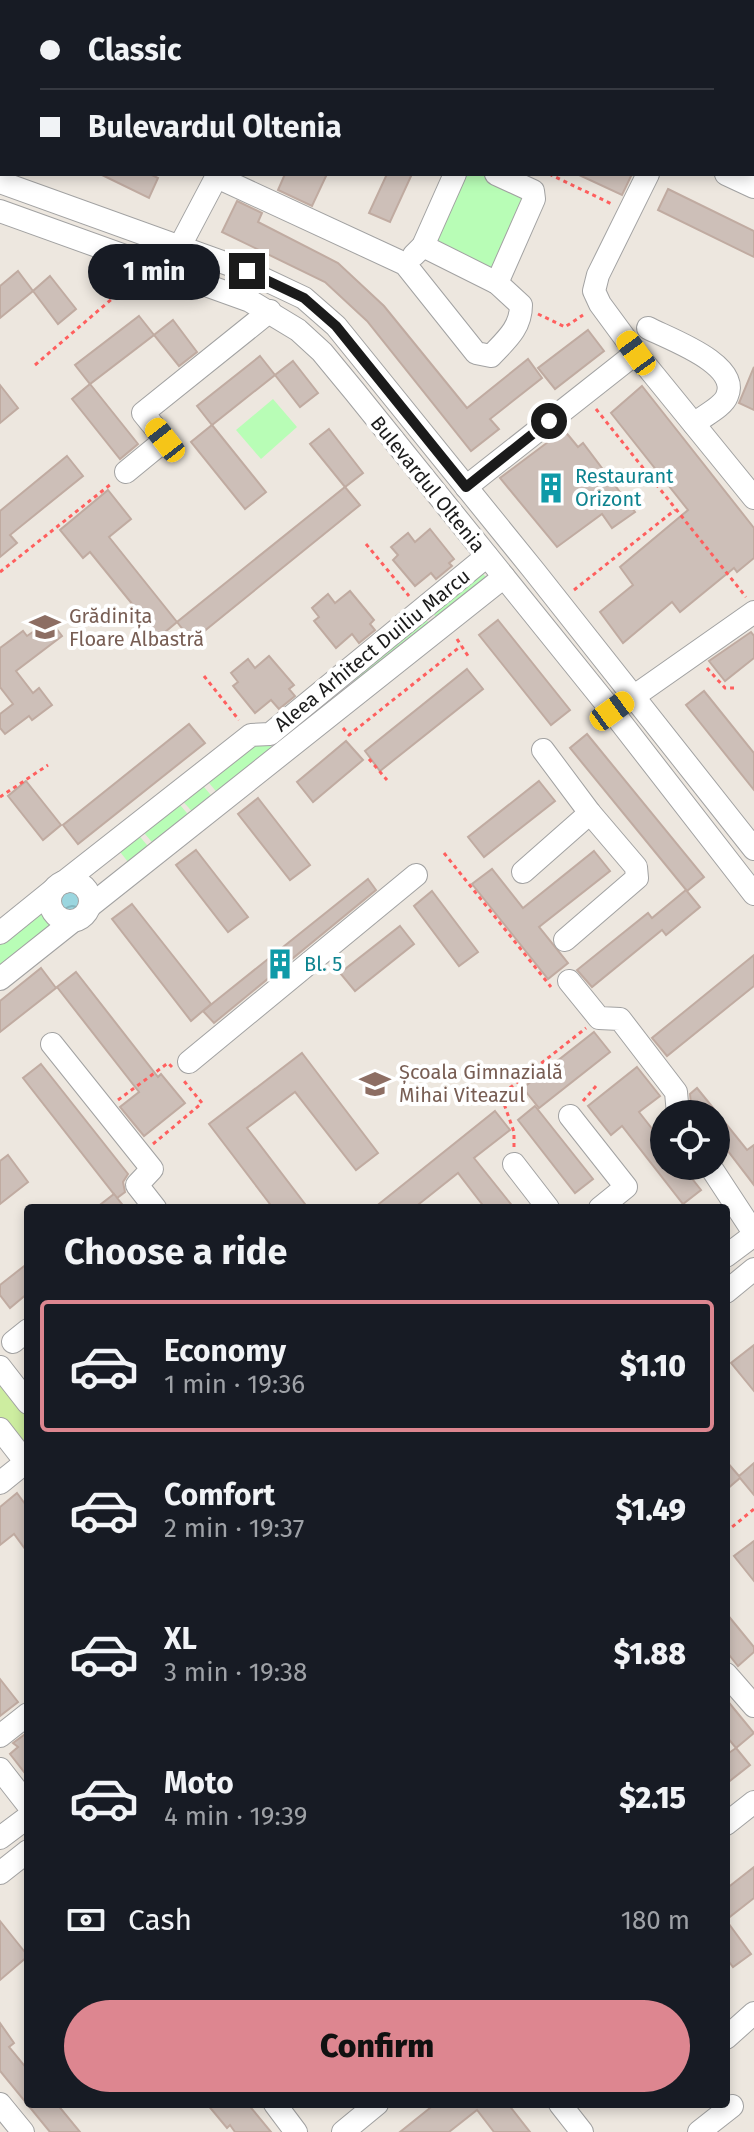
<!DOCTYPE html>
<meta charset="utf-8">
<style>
:root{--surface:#171b24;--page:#20242c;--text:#f1f3f6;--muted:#9ea1a6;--line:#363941;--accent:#dd8690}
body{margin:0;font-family:"Fira Sans",sans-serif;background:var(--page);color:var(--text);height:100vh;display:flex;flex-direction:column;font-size:30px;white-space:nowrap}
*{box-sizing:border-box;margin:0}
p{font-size:26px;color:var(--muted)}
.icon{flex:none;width:44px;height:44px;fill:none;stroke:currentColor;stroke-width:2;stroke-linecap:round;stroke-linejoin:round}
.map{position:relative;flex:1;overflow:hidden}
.details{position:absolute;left:24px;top:1204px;width:706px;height:904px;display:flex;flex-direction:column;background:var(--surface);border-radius:8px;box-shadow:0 4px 12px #0003}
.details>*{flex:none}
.top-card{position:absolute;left:0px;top:0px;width:754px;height:176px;box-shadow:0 4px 12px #0003;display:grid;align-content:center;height:176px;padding:0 40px;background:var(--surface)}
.controls{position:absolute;left:650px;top:1100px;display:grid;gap:16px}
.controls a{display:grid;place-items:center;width:80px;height:80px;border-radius:50%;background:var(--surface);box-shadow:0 4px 12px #0003;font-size:40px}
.end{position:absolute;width:36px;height:36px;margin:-18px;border:10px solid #1b1b1b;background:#fff;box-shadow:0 0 0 4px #fff}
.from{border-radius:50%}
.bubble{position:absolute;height:56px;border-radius:28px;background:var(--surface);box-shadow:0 4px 12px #0003;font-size:26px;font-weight:800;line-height:56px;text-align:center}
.car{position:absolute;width:24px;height:48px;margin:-24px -12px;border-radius:10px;box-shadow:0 0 6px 2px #0007;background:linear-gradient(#f5c518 24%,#345 0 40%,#f5c518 0 76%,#345 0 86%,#f5c518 0)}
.top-card b{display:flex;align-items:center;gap:28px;height:76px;font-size:30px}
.top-card b+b{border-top:2px solid var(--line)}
.top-card i{width:20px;height:20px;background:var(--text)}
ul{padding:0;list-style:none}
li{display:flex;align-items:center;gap:24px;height:132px;margin:0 16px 12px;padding:0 24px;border:4px solid transparent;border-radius:8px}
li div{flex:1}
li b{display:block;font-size:30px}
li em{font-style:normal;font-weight:800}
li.on{border-color:var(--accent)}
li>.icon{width:72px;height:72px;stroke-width:1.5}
h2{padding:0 40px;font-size:36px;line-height:96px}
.pay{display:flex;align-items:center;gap:20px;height:88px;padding:0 40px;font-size:30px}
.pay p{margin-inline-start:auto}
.primary-button{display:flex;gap:16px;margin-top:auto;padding:16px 40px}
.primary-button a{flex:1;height:92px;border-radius:48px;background:var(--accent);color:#111;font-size:32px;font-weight:800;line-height:92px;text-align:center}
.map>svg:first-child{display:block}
</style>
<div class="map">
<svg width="754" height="2132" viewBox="0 0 754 2132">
<defs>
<pattern id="water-waves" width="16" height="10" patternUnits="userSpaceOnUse" patternTransform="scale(2)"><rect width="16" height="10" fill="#9bd6df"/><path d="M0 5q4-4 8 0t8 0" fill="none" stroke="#85b7bf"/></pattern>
</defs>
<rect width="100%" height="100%" fill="#ede7df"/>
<!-- grass -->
<polygon fill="#cdeda0" points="0,1378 28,1414 28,1453 0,1417"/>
<!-- park -->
<g fill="#b8fdb6">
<polygon points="467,174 487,174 525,194 500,266 490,271 439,242 435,232"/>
<polygon points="273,399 297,427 261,459 236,430"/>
<polygon points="479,569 490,582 441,623 430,610"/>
<polygon points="423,616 433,628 359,687 349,674"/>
<polygon points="264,737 275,752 220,796 204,777"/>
<polygon points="199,781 215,800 196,816 180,798"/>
<polygon points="176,800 191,818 156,847 140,828"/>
<polygon points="136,832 152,851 132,867 117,848"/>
<polygon points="42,906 59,926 0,973 0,939"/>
</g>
<!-- water -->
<circle fill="url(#water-waves)" cx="71" cy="901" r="13"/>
<!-- building -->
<g fill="#cdbfb8" stroke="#c0aba1" stroke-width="2">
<polygon points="100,174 150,174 158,178 149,198"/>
<polygon points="285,174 327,174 312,206 278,190"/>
<polygon points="387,174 412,174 390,222 369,213"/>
<polygon points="577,174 632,174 622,195"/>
<polygon points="668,189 754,231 754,257 658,210"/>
<polygon points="237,201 262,213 258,222 338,263 384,306 467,408 528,359 542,378 490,419 499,429 471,451 367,321 325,282 222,232"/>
<polygon points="18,271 33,291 0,318 0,286"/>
<polygon points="50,276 76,309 58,324 33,291"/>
<polygon points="139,316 154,335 90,384 75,365"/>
<polygon points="173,320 197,352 179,366 154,335"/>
<polygon points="588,330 604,351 555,389 538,368"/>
<polygon points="260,356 275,375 212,425 197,406"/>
<polygon points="293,361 318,393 300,407 275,375"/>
<polygon points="754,367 754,410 739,403"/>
<polygon points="90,384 138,444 120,459 72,399"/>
<polygon points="0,385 18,408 0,423"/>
<polygon points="642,386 754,528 754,558 737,572 734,568 680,612 672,602 623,643 600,612 633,585 620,567 688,510 611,413"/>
<polygon points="212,425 266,492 245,509 191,442"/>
<polygon points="329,429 363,473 345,487 310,444"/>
<polygon points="564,430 578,447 583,443 635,512 612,528 602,514 557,547 500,478"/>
<polygon points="67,456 83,476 10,535 17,543 0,557 0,511"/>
<polygon points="345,487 360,505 192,641 177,622"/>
<polygon points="108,490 131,519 109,537 177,622 159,637 90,552 83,558 60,530"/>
<polygon points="430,529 454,559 449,563 452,566 436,579 431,573 415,586 393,560 398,555 391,547 408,533 415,542"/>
<polygon points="350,591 374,620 370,624 375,630 359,643 352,634 336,648 314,621 319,617 312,608 328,594 335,603"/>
<polygon points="50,620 62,636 16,671 33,693 39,688 52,705 32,720 29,716 5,734 0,728 0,714 13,704 0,687 0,648 23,631 27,636"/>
<polygon points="498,620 570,710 551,725 479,635"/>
<polygon points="751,632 754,636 754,658 725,681 709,661"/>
<polygon points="269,656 294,685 289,689 295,696 279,709 271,700 255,713 233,686 238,682 231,673 248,659 255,668"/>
<polygon points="467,669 483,689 380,771 365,751"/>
<polygon points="704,691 754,753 754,790 686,705"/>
<polygon points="189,724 205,743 78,844 63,825"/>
<polygon points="587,734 704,877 687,891 570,748"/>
<polygon points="346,741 363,760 313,802 297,782"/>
<polygon points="26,781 61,825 43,840 8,796"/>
<polygon points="539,781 555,801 484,857 468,837"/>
<polygon points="258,798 310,865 290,880 238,814"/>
<polygon points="196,850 248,917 228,932 176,865"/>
<polygon points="594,851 610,871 539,927 568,963 548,979 472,884 492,869 523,908"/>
<polygon points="368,879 376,890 214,1023 203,1011"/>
<polygon points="686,890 700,907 666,935 662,930 592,987 577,970 648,913 652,918"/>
<polygon points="432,891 478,952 459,966 414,906"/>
<polygon points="132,904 211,1004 191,1021 112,919"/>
<polygon points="400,926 414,944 355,991 340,973"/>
<polygon points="754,955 754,986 667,1056 652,1038"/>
<polygon points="41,968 56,988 0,1032 0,1001"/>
<polygon points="76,972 158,1077 161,1074 185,1103 144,1136 120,1107 139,1092 57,987"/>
<polygon points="594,1032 610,1052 539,1108 523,1088"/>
<polygon points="302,1053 378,1153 356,1170 295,1092 247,1128 308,1208 273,1208 209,1124"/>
<polygon points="41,1064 128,1174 123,1182 125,1192 117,1198 23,1078"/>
<polygon points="637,1067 660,1096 639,1112 664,1144 664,1166 682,1166 701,1190 683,1204 622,1126 611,1135 588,1106"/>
<polygon points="697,1088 747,1150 754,1145 754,1185 724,1146 716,1153 716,1114 692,1114 690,1094"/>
<polygon points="535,1106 593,1179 575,1193 518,1120"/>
<polygon points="495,1111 510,1130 474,1158 514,1208 485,1208 458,1173 414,1208 374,1208"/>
<polygon points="8,1155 28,1182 0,1204 0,1161"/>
<polygon points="114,1194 125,1208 96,1208"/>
<polygon points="28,1263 28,1293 10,1308 0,1295 0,1285"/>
<polygon points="754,1345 754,1391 731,1363"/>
<polygon points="726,1461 739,1476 754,1463 754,1495 740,1478 726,1490"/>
<polygon points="17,1493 28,1508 28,1553 14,1534 0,1545 0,1507"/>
<polygon points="754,1541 754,1581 734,1556"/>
<polygon points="726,1613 754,1647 754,1652 738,1666 726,1651"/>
<polygon points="0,1679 18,1702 0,1716"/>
<polygon points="726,1699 754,1733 736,1748 726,1736"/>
<polygon points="28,1732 28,1777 10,1754 18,1747 13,1743"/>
<polygon points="736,1748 750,1765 726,1784 726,1755"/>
<polygon points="754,1867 754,1898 726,1920 751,1954 733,1967 726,1958 726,1889"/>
<polygon points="0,1921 28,1956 0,1980"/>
<polygon points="0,2023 14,2043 9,2047 28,2070 28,2104 57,2104 80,2132 50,2132 0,2071"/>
<polygon points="207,2104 248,2104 271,2132 235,2132 230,2125 227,2128"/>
<polygon points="435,2104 508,2104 530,2132 494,2132 477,2110 449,2132 400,2132"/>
</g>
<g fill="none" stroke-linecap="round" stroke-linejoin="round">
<!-- minor casing -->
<g stroke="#a2a2a2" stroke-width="24">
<g id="minor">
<polyline points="168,0 172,2"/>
<polyline points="364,0 368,2"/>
<polyline points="549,0 553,2"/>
<polyline points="722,0 749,2"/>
<polyline points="300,2 301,0"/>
<polyline points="617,2 618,0"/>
<polyline points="0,79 2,80"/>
<polyline points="752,106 754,107"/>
<polyline points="496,174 533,191 534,199 497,283"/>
<polyline points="648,174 598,275 594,291 600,304 636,353 754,498"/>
<polyline points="726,174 754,187"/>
<path d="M217,177L405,264L476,353L491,356C506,340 521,328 521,305L497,283L423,246"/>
<polyline points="0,182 247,271 304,298 336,326 535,572 754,849"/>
<polyline points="0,211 250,301 298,330 322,352 355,392 612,711 754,894"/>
<polyline points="180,246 218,174"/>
<polyline points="414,255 423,246 455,174"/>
<path d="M648,328C669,339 741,364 727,396C723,407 703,416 694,424"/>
<polyline points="126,472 165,440 143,413 270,311"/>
<polyline points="466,487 636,353"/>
<polyline points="623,704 754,612"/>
<polyline points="543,750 590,813 636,867 637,878 565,940"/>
<polyline points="523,872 590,813"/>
<circle cx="70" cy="901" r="20"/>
<polyline points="64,882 251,735 270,734 487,556"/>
<polyline points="90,906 504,577"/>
<polyline points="0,933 53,890"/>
<polyline points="0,979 73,921"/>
<polyline points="569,981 599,1018 620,1019 676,1092 678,1114"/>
<polyline points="52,1044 152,1169 137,1185 155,1208"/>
<polyline points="189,1062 416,875"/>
<polyline points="570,1116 626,1187 600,1208"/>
<polyline points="514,1164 548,1208"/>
<polyline points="710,1166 754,1233"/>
<polyline points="726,1256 754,1235"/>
<polyline points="726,1292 754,1269"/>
<polyline points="13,1342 28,1330"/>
<polyline points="0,1367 28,1403"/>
<polyline points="0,1429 28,1465"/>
<polyline points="0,1483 26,1462"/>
<polyline points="726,1674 754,1706"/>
<polyline points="0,1736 28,1714"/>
<polyline points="0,1769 28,1805"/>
<polyline points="726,1824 754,1802"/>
<polyline points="0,1838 28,1817"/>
<polyline points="0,1873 28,1851"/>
<polyline points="726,2038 754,2013"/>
<polyline points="0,2104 23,2132"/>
<polyline points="275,2104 296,2132"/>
<polyline points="560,2104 582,2132"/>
<polyline points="343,2132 377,2104"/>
<polyline points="699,2132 732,2106"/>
</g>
</g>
<!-- major casing -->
<g stroke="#915300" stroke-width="30">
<g id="major">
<polyline points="16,2 17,0"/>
<polyline points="0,51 2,45"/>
</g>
</g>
<!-- path -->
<g stroke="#ff5f5e" stroke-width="3" stroke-dasharray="4 4" stroke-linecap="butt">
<polyline points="549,174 614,205"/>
<polyline points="538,314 565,327 583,315"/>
<polyline points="35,365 135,279"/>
<polyline points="596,409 746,597"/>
<polyline points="366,544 409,596"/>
<polyline points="0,572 111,484"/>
<polyline points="574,590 675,510"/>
<polyline points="457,639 468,656"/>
<polyline points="707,668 725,688 734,688"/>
<polyline points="204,676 239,720"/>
<polyline points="343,728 349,735 461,646"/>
<polyline points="369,759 387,780"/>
<polyline points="0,797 48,765"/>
<polyline points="444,853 551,987"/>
<polyline points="118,1100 168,1063 172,1067"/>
<polyline points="583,1101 596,1086"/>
<polyline points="153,1144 202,1103 184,1081"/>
<polyline points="514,1147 514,1132 502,1098 506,1091 586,1028"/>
<polyline points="726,1532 754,1509"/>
</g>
<!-- minor -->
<use href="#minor" stroke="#fff" stroke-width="22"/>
<!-- major -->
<use href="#major" stroke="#ffc592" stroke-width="28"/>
</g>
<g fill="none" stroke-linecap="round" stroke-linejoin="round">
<!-- route -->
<polyline stroke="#1b1b1b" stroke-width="10" points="247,271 304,298 336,326 466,487 549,421"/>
</g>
<!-- icons -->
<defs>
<g id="building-bare" transform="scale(2.4)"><path d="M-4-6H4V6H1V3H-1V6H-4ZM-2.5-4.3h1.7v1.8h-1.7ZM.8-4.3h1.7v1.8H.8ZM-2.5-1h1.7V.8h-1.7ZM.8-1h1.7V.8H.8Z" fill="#0f9aa8" stroke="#fff" stroke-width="2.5" paint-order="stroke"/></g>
<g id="school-bare" transform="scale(2.4)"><path d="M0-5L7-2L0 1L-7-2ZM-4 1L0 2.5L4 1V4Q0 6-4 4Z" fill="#8d6e63" stroke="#fff" stroke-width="2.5" paint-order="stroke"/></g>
</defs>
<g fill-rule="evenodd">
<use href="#building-bare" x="551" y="488"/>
<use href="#school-bare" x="45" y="627"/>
<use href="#building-bare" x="280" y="964"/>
<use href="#school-bare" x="375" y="1084"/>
</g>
<g text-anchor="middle" stroke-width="8" stroke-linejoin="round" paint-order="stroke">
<!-- culture labels -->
<g font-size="20" fill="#0d838f" stroke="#fff" text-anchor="start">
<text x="575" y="483">Restaurant<tspan x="575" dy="23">Orizont</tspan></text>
<text x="304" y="971">Bl. 5</text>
</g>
<!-- street labels -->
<g font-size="20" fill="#1b1b1b" stroke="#fff">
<text transform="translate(428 484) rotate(51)" y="7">Bulevardul Oltenia</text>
<text transform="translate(372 650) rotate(-39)" y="7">Aleea Arhitect Duiliu Marcu</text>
</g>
<!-- education labels -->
<g font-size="20" fill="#785e54" stroke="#fff" text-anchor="start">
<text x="69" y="623">Grădinița<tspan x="69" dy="23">Floare Albastră</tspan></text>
<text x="399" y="1079">Școala Gimnazială<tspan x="399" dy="23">Mihai Viteazul</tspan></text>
</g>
</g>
</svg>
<div class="controls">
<a><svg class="icon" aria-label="locate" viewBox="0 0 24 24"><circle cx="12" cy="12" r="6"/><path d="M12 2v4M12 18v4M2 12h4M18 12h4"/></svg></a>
</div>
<i class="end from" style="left:549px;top:421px"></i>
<i class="end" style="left:247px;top:271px"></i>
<div class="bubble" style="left:88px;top:244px;width:132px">1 min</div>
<i class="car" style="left:636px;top:353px;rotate:324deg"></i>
<i class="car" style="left:165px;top:440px;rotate:322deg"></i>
<i class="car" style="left:612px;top:711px;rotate:54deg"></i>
<div class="top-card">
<b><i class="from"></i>Classic</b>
<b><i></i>Bulevardul Oltenia</b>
</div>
<section class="details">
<h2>Choose a ride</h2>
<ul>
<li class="on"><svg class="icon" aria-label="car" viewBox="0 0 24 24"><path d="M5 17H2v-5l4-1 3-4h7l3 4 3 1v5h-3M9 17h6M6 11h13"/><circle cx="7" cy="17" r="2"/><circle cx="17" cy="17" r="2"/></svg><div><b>Economy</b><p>1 min · 19:36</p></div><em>$1.10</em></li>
<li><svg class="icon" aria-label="car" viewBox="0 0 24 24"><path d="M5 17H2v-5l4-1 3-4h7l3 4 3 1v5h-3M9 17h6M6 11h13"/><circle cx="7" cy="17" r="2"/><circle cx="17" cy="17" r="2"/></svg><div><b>Comfort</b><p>2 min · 19:37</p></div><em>$1.49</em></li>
<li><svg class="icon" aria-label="car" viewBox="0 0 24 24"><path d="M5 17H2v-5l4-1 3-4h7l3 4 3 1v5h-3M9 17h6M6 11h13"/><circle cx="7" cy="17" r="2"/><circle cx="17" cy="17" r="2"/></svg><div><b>XL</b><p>3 min · 19:38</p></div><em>$1.88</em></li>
<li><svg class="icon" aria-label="car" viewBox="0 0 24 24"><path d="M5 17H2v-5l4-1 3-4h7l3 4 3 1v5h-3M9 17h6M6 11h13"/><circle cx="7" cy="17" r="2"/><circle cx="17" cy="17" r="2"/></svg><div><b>Moto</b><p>4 min · 19:39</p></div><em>$2.15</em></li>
</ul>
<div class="pay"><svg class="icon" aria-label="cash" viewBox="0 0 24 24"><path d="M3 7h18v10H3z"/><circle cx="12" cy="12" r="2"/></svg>Cash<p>180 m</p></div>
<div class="primary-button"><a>Confirm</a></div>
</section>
</div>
